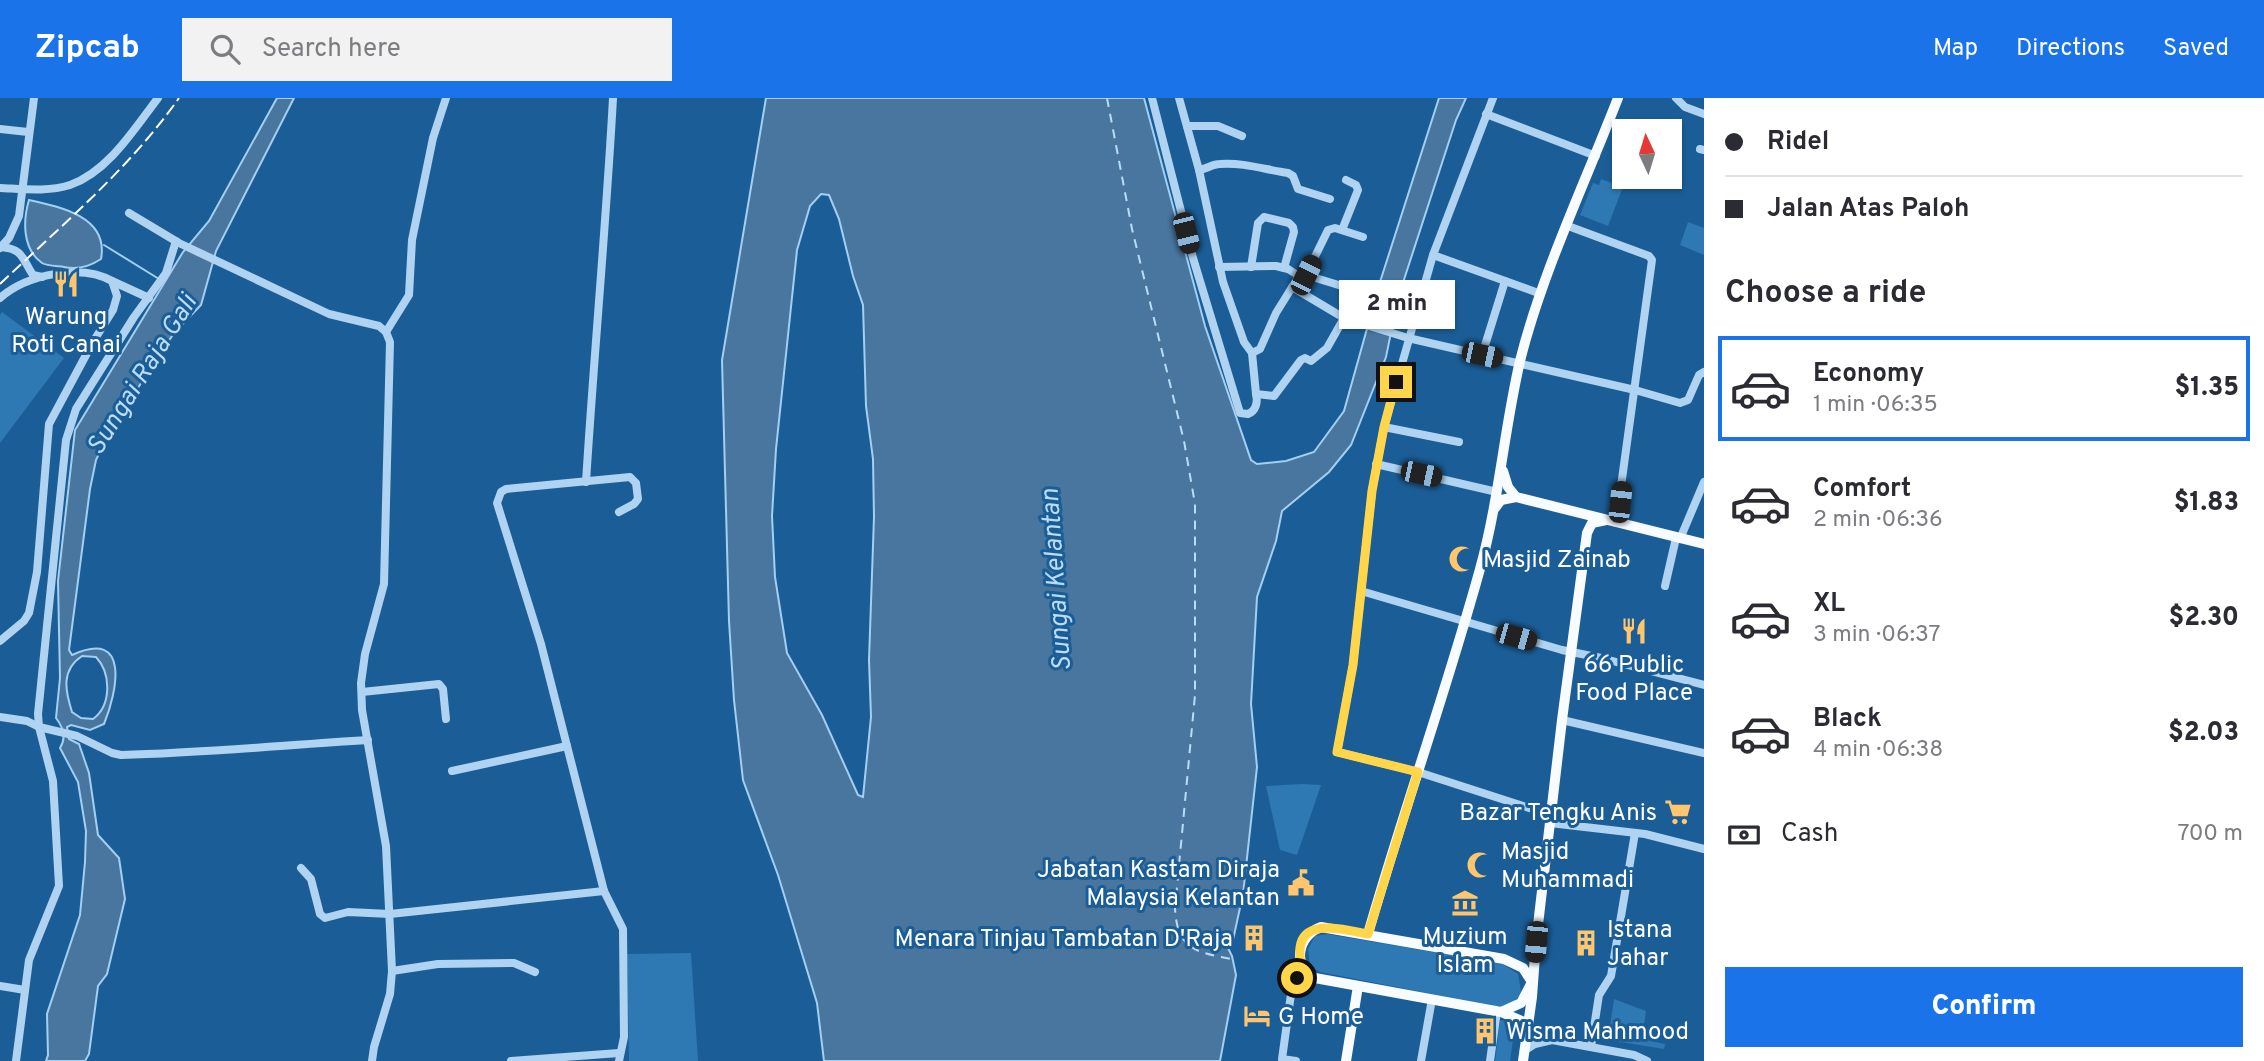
<!DOCTYPE html>
<meta charset="utf-8">
<style>
:root{--surface:#fff;--page:#f2f2f3;--text:#2b2b33;--muted:#7c7c81;--line:#e1e1e2;--accent:#1a73e8}
body{margin:0;font-family:Overpass,sans-serif;background:var(--page);color:var(--text);height:100vh;display:flex;flex-direction:column;font-size:26px;white-space:nowrap}
*{box-sizing:border-box;margin:0}
p{font-size:23px;color:var(--muted)}
.icon{flex:none;width:38px;height:38px;fill:none;stroke:currentColor;stroke-width:2;stroke-linecap:round;stroke-linejoin:round}
.map{position:relative;flex:1;overflow:hidden}
.drawer{display:flex;flex-direction:column;background:var(--surface);width:560px}
.drawer>*{flex:none}
.banner{display:grid;align-content:center;height:154px;padding:0 21px;background:var(--surface)}
.needle{width:46px;rotate:356deg}
.tools{position:absolute;left:1612px;top:21px;display:grid;gap:14px}
.tools a{display:grid;place-items:center;width:70px;height:70px;border-radius:0px;background:var(--surface);box-shadow:0 2px 5px #0004;font-size:35px}
.end{position:absolute;width:32px;height:32px;margin:-16px;border:9px solid #ffd54a;background:#111;box-shadow:0 0 0 4px #111}
.from{border-radius:50%}
.bubble{position:absolute;height:49px;border-radius:0px;background:var(--surface);box-shadow:0 2px 5px #0004;font-size:23px;font-weight:800;line-height:49px;text-align:center}
.car{position:absolute;width:21px;height:42px;margin:-21px -10px;border-radius:9px;box-shadow:0 0 5px 2px #0007;background:linear-gradient(#222 24%,#8ab4d8 0 40%,#222 0 76%,#8ab4d8 0 86%,#222 0)}
.banner b{display:flex;align-items:center;gap:24px;height:66px;font-size:26px}
.banner b+b{border-top:2px solid var(--line)}
.banner i{width:18px;height:18px;background:var(--text)}
ul{padding:0;list-style:none}
li{display:flex;align-items:center;gap:21px;height:105px;margin:0 14px 10px;padding:0 7px;border:4px solid transparent;border-radius:0px}
li div{flex:1}
li b{display:block;font-size:26px}
li em{font-style:normal;font-weight:800}
li.active{border-color:var(--accent)}
li>.icon{width:63px;height:63px;stroke-width:1.5}
h2{padding:0 21px;font-size:32px;line-height:84px}
.pay{display:flex;align-items:center;gap:18px;height:77px;padding:0 21px;font-size:26px}
.pay p{margin-inline-start:auto}
.action{display:flex;gap:14px;margin-top:auto;padding:14px 21px}
.action a{flex:1;height:80px;border-radius:0px;background:var(--accent);color:#fff;font-size:28px;font-weight:800;line-height:80px;text-align:center}
header{display:flex;align-items:center;gap:42px;box-sizing:border-box;height:98px;padding:0 35px;background:var(--accent);color:#fff}
header strong{font-size:33px}
nav{display:flex;gap:38px;margin-inline-start:auto;font-size:24px}
.search{width:490px;height:63px;background:var(--page);display:flex;align-items:center;gap:18px;box-sizing:border-box;padding:0 24px;border-radius:0px;color:var(--muted);font-size:26px}
main{display:flex;flex:1;min-height:0}
.map>svg:first-child{display:block}
</style>
<header>
<strong>Zipcab</strong>
<div class="search"><svg class="icon" aria-label="search" viewBox="0 0 24 24"><circle cx="10" cy="10" r="6"/><path d="M15 15l6 6"/></svg>Search here</div>
<nav><a>Map</a><a>Directions</a><a>Saved</a></nav>
</header>
<main>
<div class="map">
<svg width="1704" height="963" viewBox="0 0 1704 963">
<rect width="100%" height="100%" fill="#1b5e97"/>
<!-- green -->
<g fill="#2e78b4">
<polygon points="1601,81 1623,89 1608,128 1580,117 1593,85 1599,87"/>
<polygon points="1688,124 1704,130 1704,157 1680,147"/>
<polygon points="2,214 64,260 0,345 0,217"/>
<polygon points="1302,686 1321,687 1297,757 1280,752 1266,688"/>
<path d="M1327,836L1503,866L1518,876L1521,894C1516,906 1506,909 1493,908L1320,874L1310,868L1308,851L1315,838Z"/>
<polygon points="691,855 698,963 629,963 627,856"/>
<polygon points="1614,901 1646,913 1642,941 1665,946 1664,951 1608,942"/>
<polygon points="1500,922 1510,924 1515,928 1510,963 1495,963"/>
</g>
<!-- water -->
<g fill="#48769f" stroke="#a2cff2" stroke-width="2" fill-rule="evenodd">
<path d="M277,0H294L216,153L201,207L174,235L109,334L96,362L90,391L69,552L72,557C131,530 117,594 104,626L90,632L71,627L67,629L69,641L79,646L89,675L98,737L119,760L125,801L107,876L98,888L89,956L85,963H46L48,957L47,916L80,817L85,764L86,733L78,684L60,650C67,639 63,629 56,620L60,580L58,483L75,332L183,154L209,123ZM82,558L96,559C111,575 112,607 93,621L81,620L72,614C65,592 61,572 82,558Z"/>
<path d="M766,0H1144L1205,228L1251,362L1257,366L1286,363L1314,354L1344,313L1380,184L1439,0H1466L1456,22L1398,200L1386,259L1351,347L1329,374L1282,413L1276,443L1257,499L1251,606L1257,669L1243,796L1233,842L1228,841L1227,848L1232,858L1236,877L1220,963H824L817,905L778,777L743,682L734,602L729,523L722,262ZM821,96L829,97L839,121L853,178L863,207L866,308L873,361L874,419L869,562L871,619L863,699L858,697L822,617L787,555L775,479L772,418L776,351L797,152L810,108Z"/>
<path d="M29,102C61,109 109,119 101,161C89,169 78,172 64,169C57,168 47,168 42,165C22,151 23,122 29,102Z"/>
</g>
<g fill="none" stroke-linecap="round" stroke-linejoin="round">
<!-- stream -->
<polyline stroke="#a2cff2" stroke-width="2" points="104,147 159,181"/>
<!-- ferry -->
<path stroke="#bbdcf7" stroke-width="2" stroke-dasharray="9 7" stroke-linecap="butt" d="M1107,0L1132,131L1184,343L1195,406V597L1175,810C1177,851 1195,854 1231,861"/>
<!-- minor -->
<g stroke="#afd3f0" stroke-width="8">
<path d="M1152,0L1193,160L1240,315L1248,316C1256,313 1258,304 1256,296"/>
<polyline points="1179,0 1199,72 1223,184 1244,244 1252,255 1260,251 1276,215 1299,178"/>
<polyline points="1493,0 1433,157 1384,329 1372,393 1353,567 1337,654 1418,674 1551,717"/>
<polyline points="1676,0 1685,9 1704,16"/>
<polyline points="1486,16 1596,58"/>
<polyline points="1187,28 1218,28 1242,38"/>
<polyline points="0,31 28,34"/>
<polyline points="1700,51 1704,52"/>
<path d="M1199,72C1207,71 1212,66 1220,66C1242,64 1267,72 1288,75L1293,78L1298,91L1330,101"/>
<path d="M0,90C23,91 48,94 70,87C108,74 135,30 158,0"/>
<polyline points="129,115 179,145 329,216 379,228 386,234 390,244 384,486 365,556 361,585 362,612 386,748 392,873 390,896 374,949 372,963"/>
<polyline points="1568,128 1649,158 1652,162 1616,425"/>
<polyline points="1342,132 1358,92 1356,87 1346,82"/>
<path d="M1,149C24,151 22,161 33,177L42,179"/>
<polyline points="0,150 9,140 19,118 34,0"/>
<polyline points="1433,157 1541,196"/>
<polyline points="1219,169 1276,168 1288,171 1299,178 1306,177 1345,189"/>
<polyline points="1251,169 1258,125 1264,119 1289,125 1293,129 1294,134 1284,170"/>
<polyline points="1306,177 1328,132 1335,130 1363,139"/>
<polyline points="112,183 149,200"/>
<polyline points="1292,189 1344,220 1408,240 1635,292 1680,305 1688,302 1699,277 1704,274"/>
<path d="M0,200C26,177 81,165 112,183L117,198L113,212L93,244L49,326L37,474L29,515L24,523L0,543"/>
<polyline points="386,234 409,197 412,142 433,40 446,0"/>
<polyline points="1252,255 1256,296 1274,298 1301,262 1305,260 1311,263 1327,250 1344,220"/>
<polyline points="1482,257 1505,183"/>
<polyline points="1384,329 1459,344"/>
<polyline points="1376,366 1497,394"/>
<path d="M586,384C594,256 606,128 613,0"/>
<polyline points="619,414 634,406 638,401 636,385 630,379 506,391 501,394 497,405 541,546 604,793 623,831 624,939 619,963"/>
<polyline points="1680,441 1704,384"/>
<polyline points="1665,488 1676,440"/>
<polyline points="1361,493 1562,552 1601,560 1704,587"/>
<polyline points="362,594 439,586 443,591 446,621"/>
<path d="M0,619L27,623L39,629L77,638L112,655L121,657C204,655 285,647 368,642"/>
<polyline points="1562,622 1704,655"/>
<polyline points="452,673 567,648"/>
<polyline points="1550,725 1645,736 1704,751"/>
<polyline points="301,770 311,781 320,816 325,820 348,814 390,816 604,793"/>
<polyline points="392,873 438,866 514,865 535,874"/>
<polyline points="0,888 25,892"/>
<polyline points="1529,929 1552,942 1634,957 1647,963"/>
<polyline points="1591,949 1599,897 1611,878 1635,735"/>
<polyline points="1524,953 1535,946 1552,942"/>
<polyline points="16,963 29,862 59,788 53,683 39,629 38,616 66,342 76,311 134,219 166,175 176,143"/>
<polyline points="511,963 619,955"/>
<polyline points="1296,963 1282,961 1292,889 1302,870"/>
<polyline points="1421,963 1432,901"/>
<polyline points="1490,963 1497,913"/>
</g>
<!-- major -->
<g stroke="#f8fbff" stroke-width="10">
<polyline points="1503,373 1508,389 1516,399"/>
<polyline points="1495,410 1501,402 1516,399 1704,446"/>
<path d="M1321,829L1504,861L1523,870L1532,884L1521,905L1501,914L1315,880C1291,869 1298,837 1321,829Z"/>
<path d="M1368,836C1403,714 1446,594 1480,471C1499,403 1504,332 1520,263C1542,175 1585,85 1618,0"/>
<polyline points="1501,914 1522,923 1529,929"/>
<polyline points="1346,963 1358,888"/>
<polyline points="1523,963 1532,899 1536,844 1562,622 1587,435 1592,425 1606,422"/>
</g>
<!-- rail -->
<path stroke="#fff" stroke-width="2" stroke-dasharray="12 5" stroke-linecap="butt" d="M0,186C62,127 129,71 179,0"/>
</g>
<g fill="none" stroke-linecap="round" stroke-linejoin="round">
<!-- route -->
<path stroke="#ffd54a" stroke-width="9" d="M1297,880L1302,870C1289,817 1337,830 1368,836L1418,674L1337,654L1353,567L1372,393L1384,329L1396,284"/>
</g>
<!-- icons -->
<defs>
<g id="restaurant-bare" transform="scale(2.1)"><path d="M-5-6h1v4h1v-4h1v4h1v-4h1v5L-1.5 .5V6h-2V.5L-5-1ZM5-6V6H3V1.5H1.5Q1.5-4 5-6Z" fill="#ffc66e" stroke="#1b5e97" stroke-width="2.5" paint-order="stroke"/></g>
<g id="mosque-bare" transform="scale(2.1)"><path d="M3.5-4.9A6 6 0 1 0 3.5 4.9A5 5 0 1 1 3.5-4.9Z" fill="#ffc66e" stroke="#1b5e97" stroke-width="2.5" paint-order="stroke"/></g>
<g id="supermarket-bare" transform="scale(2.1)"><path d="M-6-5.5h2.5l.6 2H6L4.5 2H-2.5L-4.4-4H-6ZM-1.5 3.2a1.3 1.3 0 1 0 .1 0ZM3 3.2a1.3 1.3 0 1 0 .1 0Z" fill="#ffc66e" stroke="#1b5e97" stroke-width="2.5" paint-order="stroke"/></g>
<g id="civic-bare" transform="scale(2.1)"><path d="M-.6-6.5H3V-4.5H.6V-3L4-1V1h2V6H-6V1h2V-1L-.6-3ZM-1.2 2.5V6h2.4V2.5Z" fill="#ffc66e" stroke="#1b5e97" stroke-width="2.5" paint-order="stroke"/></g>
<g id="museum-bare" transform="scale(2.1)"><path d="M0-6L6-3V-2H-6V-3ZM-5-1h2V3h-2ZM-1-1h2V3h-2ZM3-1h2V3H3ZM-6 4H6V6H-6Z" fill="#ffc66e" stroke="#1b5e97" stroke-width="2.5" paint-order="stroke"/></g>
<g id="building-bare" transform="scale(2.1)"><path d="M-4-6H4V6H1V3H-1V6H-4ZM-2.5-4.3h1.7v1.8h-1.7ZM.8-4.3h1.7v1.8H.8ZM-2.5-1h1.7V.8h-1.7ZM.8-1h1.7V.8H.8Z" fill="#ffc66e" stroke="#1b5e97" stroke-width="2.5" paint-order="stroke"/></g>
<g id="hotel-bare" transform="scale(2.1)"><path d="M-6-4.5h1.5V1H6V5H4.5V3h-9V5H-6ZM-4 0a1.8 1.8 0 1 1 3.6 0ZM.5 0V-2.5h3Q6-2.5 6 0Z" fill="#ffc66e" stroke="#1b5e97" stroke-width="2.5" paint-order="stroke"/></g>
</defs>
<g fill-rule="evenodd">
<use href="#restaurant-bare" x="66" y="186"/>
<use href="#mosque-bare" x="1462" y="461"/>
<use href="#restaurant-bare" x="1634" y="533"/>
<use href="#supermarket-bare" x="1678" y="714"/>
<use href="#mosque-bare" x="1480" y="767"/>
<use href="#civic-bare" x="1301" y="785"/>
<use href="#museum-bare" x="1465" y="805"/>
<use href="#building-bare" x="1254" y="840"/>
<use href="#building-bare" x="1586" y="845"/>
<use href="#hotel-bare" x="1257" y="918"/>
<use href="#building-bare" x="1485" y="933"/>
</g>
<g text-anchor="middle" stroke-width="6" stroke-linejoin="round" paint-order="stroke">
<!-- poi labels -->
<g font-size="24" fill="#fff" stroke="#1b5e97" text-anchor="start">
<text x="66" y="226" text-anchor="middle">Warung<tspan x="66" dy="28">Roti Canai</tspan></text>
<text x="1483" y="469">Masjid Zainab</text>
<text x="1634" y="574" text-anchor="middle">66 Public<tspan x="1634" dy="28">Food Place</tspan></text>
<text x="1657" y="722" text-anchor="end">Bazar Tengku Anis</text>
<text x="1501" y="761">Masjid<tspan x="1501" dy="28">Muhammadi</tspan></text>
<text x="1280" y="779" text-anchor="end">Jabatan Kastam Diraja<tspan x="1280" dy="28">Malaysia Kelantan</tspan></text>
<text x="1607" y="839">Istana<tspan x="1607" dy="28">Jahar</tspan></text>
<text x="1465" y="846" text-anchor="middle">Muzium<tspan x="1465" dy="28">Islam</tspan></text>
<text x="1233" y="848" text-anchor="end">Menara Tinjau Tambatan D'Raja</text>
<text x="1278" y="926">G Home</text>
<text x="1506" y="941">Wisma Mahmood</text>
</g>
<!-- water labels -->
<g font-size="26" font-style="italic" fill="#bbdcf7" stroke="#1b5e97">
<text transform="translate(141 276) rotate(-58)" y="9">Sungai Raja Gali</text>
<text transform="translate(1055 482) rotate(-94)" y="9">Sungai Kelantan</text>
</g>
</g>
</svg>
<div class="tools">
<a><svg class="needle" viewBox="-14 -14 28 28"><path d="M0-13l5 13h-10z" fill="#e53935"/><path d="M0 13l5-13h-10z" fill="#7c7c81"/></svg></a>
</div>
<i class="end from" style="left:1297px;top:880px"></i>
<i class="end" style="left:1396px;top:284px"></i>
<div class="bubble" style="left:1339px;top:182px;width:116px">2 min</div>
<i class="car" style="left:1186px;top:135px;rotate:166deg"></i>
<i class="car" style="left:1306px;top:177px;rotate:26deg"></i>
<i class="car" style="left:1482px;top:257px;rotate:102deg"></i>
<i class="car" style="left:1421px;top:376px;rotate:102deg"></i>
<i class="car" style="left:1620px;top:404px;rotate:6deg"></i>
<i class="car" style="left:1516px;top:539px;rotate:106deg"></i>
<i class="car" style="left:1536px;top:844px;rotate:185deg"></i>
</div>
<section class="drawer">
<div class="banner">
<b><i class="from"></i>Ridel</b>
<b><i></i>Jalan Atas Paloh</b>
</div>
<h2>Choose a ride</h2>
<ul>
<li class="active"><svg class="icon" aria-label="car" viewBox="0 0 24 24"><path d="M5 17H2v-5l4-1 3-4h7l3 4 3 1v5h-3M9 17h6M6 11h13"/><circle cx="7" cy="17" r="2"/><circle cx="17" cy="17" r="2"/></svg><div><b>Economy</b><p>1 min · 06:35</p></div><em>$1.35</em></li>
<li><svg class="icon" aria-label="car" viewBox="0 0 24 24"><path d="M5 17H2v-5l4-1 3-4h7l3 4 3 1v5h-3M9 17h6M6 11h13"/><circle cx="7" cy="17" r="2"/><circle cx="17" cy="17" r="2"/></svg><div><b>Comfort</b><p>2 min · 06:36</p></div><em>$1.83</em></li>
<li><svg class="icon" aria-label="car" viewBox="0 0 24 24"><path d="M5 17H2v-5l4-1 3-4h7l3 4 3 1v5h-3M9 17h6M6 11h13"/><circle cx="7" cy="17" r="2"/><circle cx="17" cy="17" r="2"/></svg><div><b>XL</b><p>3 min · 06:37</p></div><em>$2.30</em></li>
<li><svg class="icon" aria-label="car" viewBox="0 0 24 24"><path d="M5 17H2v-5l4-1 3-4h7l3 4 3 1v5h-3M9 17h6M6 11h13"/><circle cx="7" cy="17" r="2"/><circle cx="17" cy="17" r="2"/></svg><div><b>Black</b><p>4 min · 06:38</p></div><em>$2.03</em></li>
</ul>
<div class="pay"><svg class="icon" aria-label="cash" viewBox="0 0 24 24"><path d="M3 7h18v10H3z"/><circle cx="12" cy="12" r="2"/></svg>Cash<p>700 m</p></div>
<div class="action"><a>Confirm</a></div>
</section>
</main>
